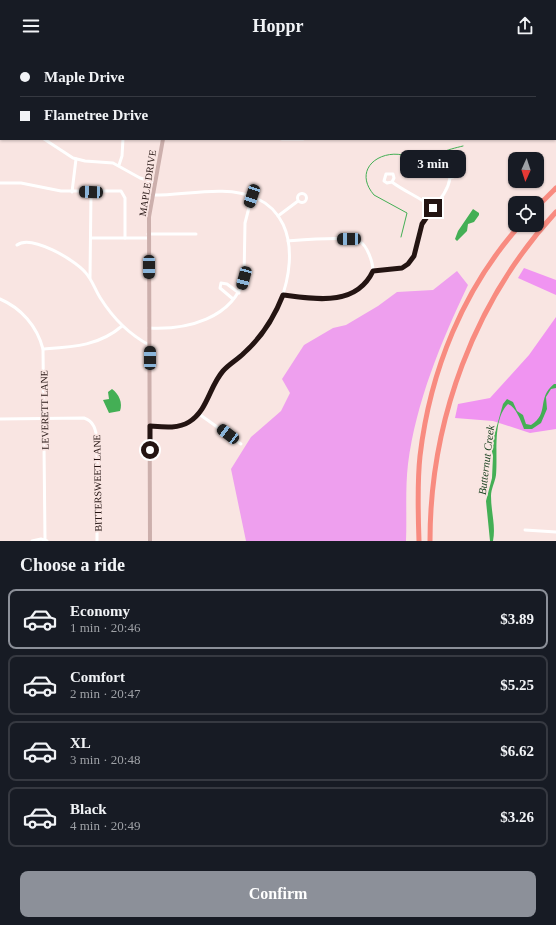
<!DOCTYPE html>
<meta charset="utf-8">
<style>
:root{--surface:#171b24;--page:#20242c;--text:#f1f3f6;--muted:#9ea1a6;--line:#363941;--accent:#8c9099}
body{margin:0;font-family:"Times New Roman",serif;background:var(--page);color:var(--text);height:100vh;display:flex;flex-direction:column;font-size:15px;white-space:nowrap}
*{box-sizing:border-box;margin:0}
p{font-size:13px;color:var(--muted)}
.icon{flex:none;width:22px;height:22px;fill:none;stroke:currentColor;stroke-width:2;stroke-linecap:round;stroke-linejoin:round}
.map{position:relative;height:489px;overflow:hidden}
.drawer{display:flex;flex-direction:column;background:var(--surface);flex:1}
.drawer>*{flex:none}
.hud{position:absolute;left:0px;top:0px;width:556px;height:88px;box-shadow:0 1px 3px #0004;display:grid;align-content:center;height:88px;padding:0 20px;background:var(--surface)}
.needle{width:26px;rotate:183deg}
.buttons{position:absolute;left:508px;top:100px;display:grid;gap:8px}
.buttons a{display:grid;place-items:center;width:36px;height:36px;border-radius:8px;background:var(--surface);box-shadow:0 1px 3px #0004;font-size:20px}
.end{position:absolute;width:18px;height:18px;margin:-9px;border:5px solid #241412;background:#fff;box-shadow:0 0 0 2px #fff}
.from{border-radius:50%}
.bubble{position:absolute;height:28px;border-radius:8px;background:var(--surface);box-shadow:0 1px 3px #0004;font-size:13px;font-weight:600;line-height:28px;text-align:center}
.car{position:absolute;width:12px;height:24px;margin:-12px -6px;border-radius:5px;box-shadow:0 0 3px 1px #0007;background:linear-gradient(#222 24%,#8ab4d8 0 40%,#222 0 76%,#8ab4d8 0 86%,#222 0)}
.hud b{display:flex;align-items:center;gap:14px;height:38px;font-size:15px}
.hud b+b{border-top:1px solid var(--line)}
.hud i{width:10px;height:10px;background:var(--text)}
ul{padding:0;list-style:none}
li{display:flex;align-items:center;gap:12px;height:60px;margin:0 8px 6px;padding:0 12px;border:2px solid var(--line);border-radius:8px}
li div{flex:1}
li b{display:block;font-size:15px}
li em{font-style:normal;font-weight:600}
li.current{border-color:var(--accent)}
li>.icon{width:36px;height:36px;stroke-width:1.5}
h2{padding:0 20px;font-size:18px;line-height:48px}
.cta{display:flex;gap:8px;margin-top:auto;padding:8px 20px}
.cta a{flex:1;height:46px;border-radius:8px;background:var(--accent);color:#fff;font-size:16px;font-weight:600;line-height:46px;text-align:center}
header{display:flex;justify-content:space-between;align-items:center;height:52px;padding:0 20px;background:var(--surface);font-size:18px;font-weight:600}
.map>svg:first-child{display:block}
</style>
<header><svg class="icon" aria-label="menu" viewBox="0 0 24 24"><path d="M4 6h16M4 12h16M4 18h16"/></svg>Hoppr<svg class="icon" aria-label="share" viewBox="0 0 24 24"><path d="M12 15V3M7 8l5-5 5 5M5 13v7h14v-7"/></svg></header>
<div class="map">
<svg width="556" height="489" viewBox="0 0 556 489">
<rect width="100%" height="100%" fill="#f9e5e2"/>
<!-- green -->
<path fill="#ee9fee" d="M457,219L468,233C441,290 416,350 408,412C405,437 407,464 406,489H246L231,417L251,385L281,359L290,341L282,327L304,293L333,276L346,273L378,254L397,240L433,238Z"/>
<!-- forest -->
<g fill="#f094f1">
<polygon points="524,216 556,228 556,243 518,226"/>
<polygon points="556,265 556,377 530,381 493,369 455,366 458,352 490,346 529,303"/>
</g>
<!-- water -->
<g fill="#44af55">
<polygon points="473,157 479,161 479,163 474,170 468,172 467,179 457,189 455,187 458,179"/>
<path d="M554,332H556V336L551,337L546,345L547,357L541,371L532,377H524C521,369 516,355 508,352C492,368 498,402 496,423C495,430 491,437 491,444C491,460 496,474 493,489H490L486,449L492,426L493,404L491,395L503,352L507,347L513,350L517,359L523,363L526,372L531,373C550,361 536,347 554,332Z"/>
<path d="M112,337C119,342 123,351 120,359L109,361L103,348L109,347L108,340Z"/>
</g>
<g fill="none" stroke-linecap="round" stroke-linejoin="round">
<!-- stream -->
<g stroke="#44af55" stroke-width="1">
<polyline points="243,0 244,1"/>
<path d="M428,125L426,119C431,101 447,98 463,94"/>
<path d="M401,185L407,161L374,143C345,109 403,84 426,119"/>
</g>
<!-- street -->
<g stroke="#fff" stroke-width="3">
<polyline points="31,0 31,1"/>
<polyline points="85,0 85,1"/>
<polyline points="338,0 338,1"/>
<polyline points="394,1 394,0"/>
<polyline points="450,1 450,0"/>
<polyline points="496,1 496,0"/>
<polyline points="555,11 556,10"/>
<polyline points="0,47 1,47"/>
<polyline points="0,80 1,80"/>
<polyline points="44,87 73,106 85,109 113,111 140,126 154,130"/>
<polyline points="282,87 303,87"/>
<polyline points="119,113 122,104 123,87"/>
<circle cx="451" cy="120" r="5.5"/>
<path d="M392,130L387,131L384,129L386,122H393L394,126L392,130C405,140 420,145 433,156"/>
<polyline points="0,131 21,131 61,139 121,139 125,146 125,186"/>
<polyline points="72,140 76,107"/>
<circle cx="302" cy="146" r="4.5"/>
<polyline points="278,164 298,149"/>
<polyline points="148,182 196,182"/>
<polyline points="91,186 149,186"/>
<path d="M288,189C301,188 349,184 359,189C367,193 373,210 373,219"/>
<path d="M17,193C31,182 75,208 85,220C92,227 95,238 101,247C113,266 129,282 149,293"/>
<path d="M373,219C383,218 397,219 406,213C418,205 416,185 421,173C429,156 447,146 450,126"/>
<polyline points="90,226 91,140"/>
<path d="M283,243C315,248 357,255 373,219"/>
<path d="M0,247C21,256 37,274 43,297L45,488"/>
<polyline points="233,247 220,236 221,231 227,232 239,241"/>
<path d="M149,276C186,278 233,267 244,226L245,171L252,144"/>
<path d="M43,297C73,295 99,294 122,274"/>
<polyline points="199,362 241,392"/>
<path d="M0,367L84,366C94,369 96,378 97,388V489"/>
<path d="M150,374C162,375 178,377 189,370C207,359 209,337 221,321C232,307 249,298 261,284C290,248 309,170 256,146C226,132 183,144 151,143"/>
<polyline points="525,478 556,480"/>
<polyline points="32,489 41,487 47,489"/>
</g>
<!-- secondary -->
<g stroke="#ccafac" stroke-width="4">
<polyline points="173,1 173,0"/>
<polyline points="150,489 149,165 163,87"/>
</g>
<!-- highway -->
<g stroke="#f88b80" stroke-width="5">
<polyline points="537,155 556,136"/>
<path d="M419,489C418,461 417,432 420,404C430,319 463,237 520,173"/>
<path d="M430,489C430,369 474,249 556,160"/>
</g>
</g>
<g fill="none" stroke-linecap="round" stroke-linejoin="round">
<!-- route -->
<path stroke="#241412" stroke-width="5" d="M150,398V374C163,375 178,377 189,370C208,358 209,335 223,319C229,312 237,308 244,301C262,285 274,266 283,243C315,247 356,255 373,219L402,216L408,212L414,204L422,172L433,156"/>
</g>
<g text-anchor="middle" stroke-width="3.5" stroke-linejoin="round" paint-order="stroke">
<!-- street labels -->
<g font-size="10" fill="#241412" stroke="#f9e5e2">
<text transform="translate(147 131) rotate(-81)" y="4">MAPLE DRIVE</text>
<text transform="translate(44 358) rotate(-91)" y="4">LEVERETT LANE</text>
<text transform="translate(97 431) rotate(-91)" y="4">BITTERSWEET LANE</text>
</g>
<!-- water labels -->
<g font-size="11" font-style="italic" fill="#143e1b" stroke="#f9e5e2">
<text transform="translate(486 408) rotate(-83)" y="4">Butternut Creek</text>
</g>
</g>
</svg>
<div class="buttons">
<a><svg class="needle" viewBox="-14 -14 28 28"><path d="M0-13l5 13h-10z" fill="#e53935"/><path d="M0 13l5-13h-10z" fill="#9ea1a6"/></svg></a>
<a><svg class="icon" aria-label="locate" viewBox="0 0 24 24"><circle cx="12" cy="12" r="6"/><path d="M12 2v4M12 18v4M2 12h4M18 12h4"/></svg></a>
</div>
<i class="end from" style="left:150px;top:398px"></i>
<i class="end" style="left:433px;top:156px"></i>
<div class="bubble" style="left:400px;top:98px;width:66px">3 min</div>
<i class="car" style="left:91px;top:140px;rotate:272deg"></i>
<i class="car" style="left:252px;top:144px;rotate:198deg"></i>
<i class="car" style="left:349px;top:187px;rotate:269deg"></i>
<i class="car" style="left:149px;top:215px;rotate:180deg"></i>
<i class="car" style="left:244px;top:226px;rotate:195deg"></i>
<i class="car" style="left:150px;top:306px;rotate:0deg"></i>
<i class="car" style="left:228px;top:382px;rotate:307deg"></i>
<div class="hud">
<b><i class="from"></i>Maple Drive</b>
<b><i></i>Flametree Drive</b>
</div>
</div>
<section class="drawer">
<h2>Choose a ride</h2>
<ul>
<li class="current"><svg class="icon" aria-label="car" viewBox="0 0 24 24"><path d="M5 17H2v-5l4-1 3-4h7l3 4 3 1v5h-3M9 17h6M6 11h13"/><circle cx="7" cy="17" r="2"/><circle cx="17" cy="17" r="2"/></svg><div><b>Economy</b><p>1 min · 20:46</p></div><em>$3.89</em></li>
<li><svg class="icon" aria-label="car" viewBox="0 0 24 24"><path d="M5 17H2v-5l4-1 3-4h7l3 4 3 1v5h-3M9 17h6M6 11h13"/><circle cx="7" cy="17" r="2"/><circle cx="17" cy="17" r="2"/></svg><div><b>Comfort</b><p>2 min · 20:47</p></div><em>$5.25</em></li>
<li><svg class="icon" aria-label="car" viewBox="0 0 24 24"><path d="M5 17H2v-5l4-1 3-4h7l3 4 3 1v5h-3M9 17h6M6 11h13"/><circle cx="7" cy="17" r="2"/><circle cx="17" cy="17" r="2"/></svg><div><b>XL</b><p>3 min · 20:48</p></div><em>$6.62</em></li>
<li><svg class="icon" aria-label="car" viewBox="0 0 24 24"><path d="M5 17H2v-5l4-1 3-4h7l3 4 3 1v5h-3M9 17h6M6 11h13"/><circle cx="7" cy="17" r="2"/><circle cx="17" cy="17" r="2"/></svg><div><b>Black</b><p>4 min · 20:49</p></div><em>$3.26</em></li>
</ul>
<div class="cta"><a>Confirm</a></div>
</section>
